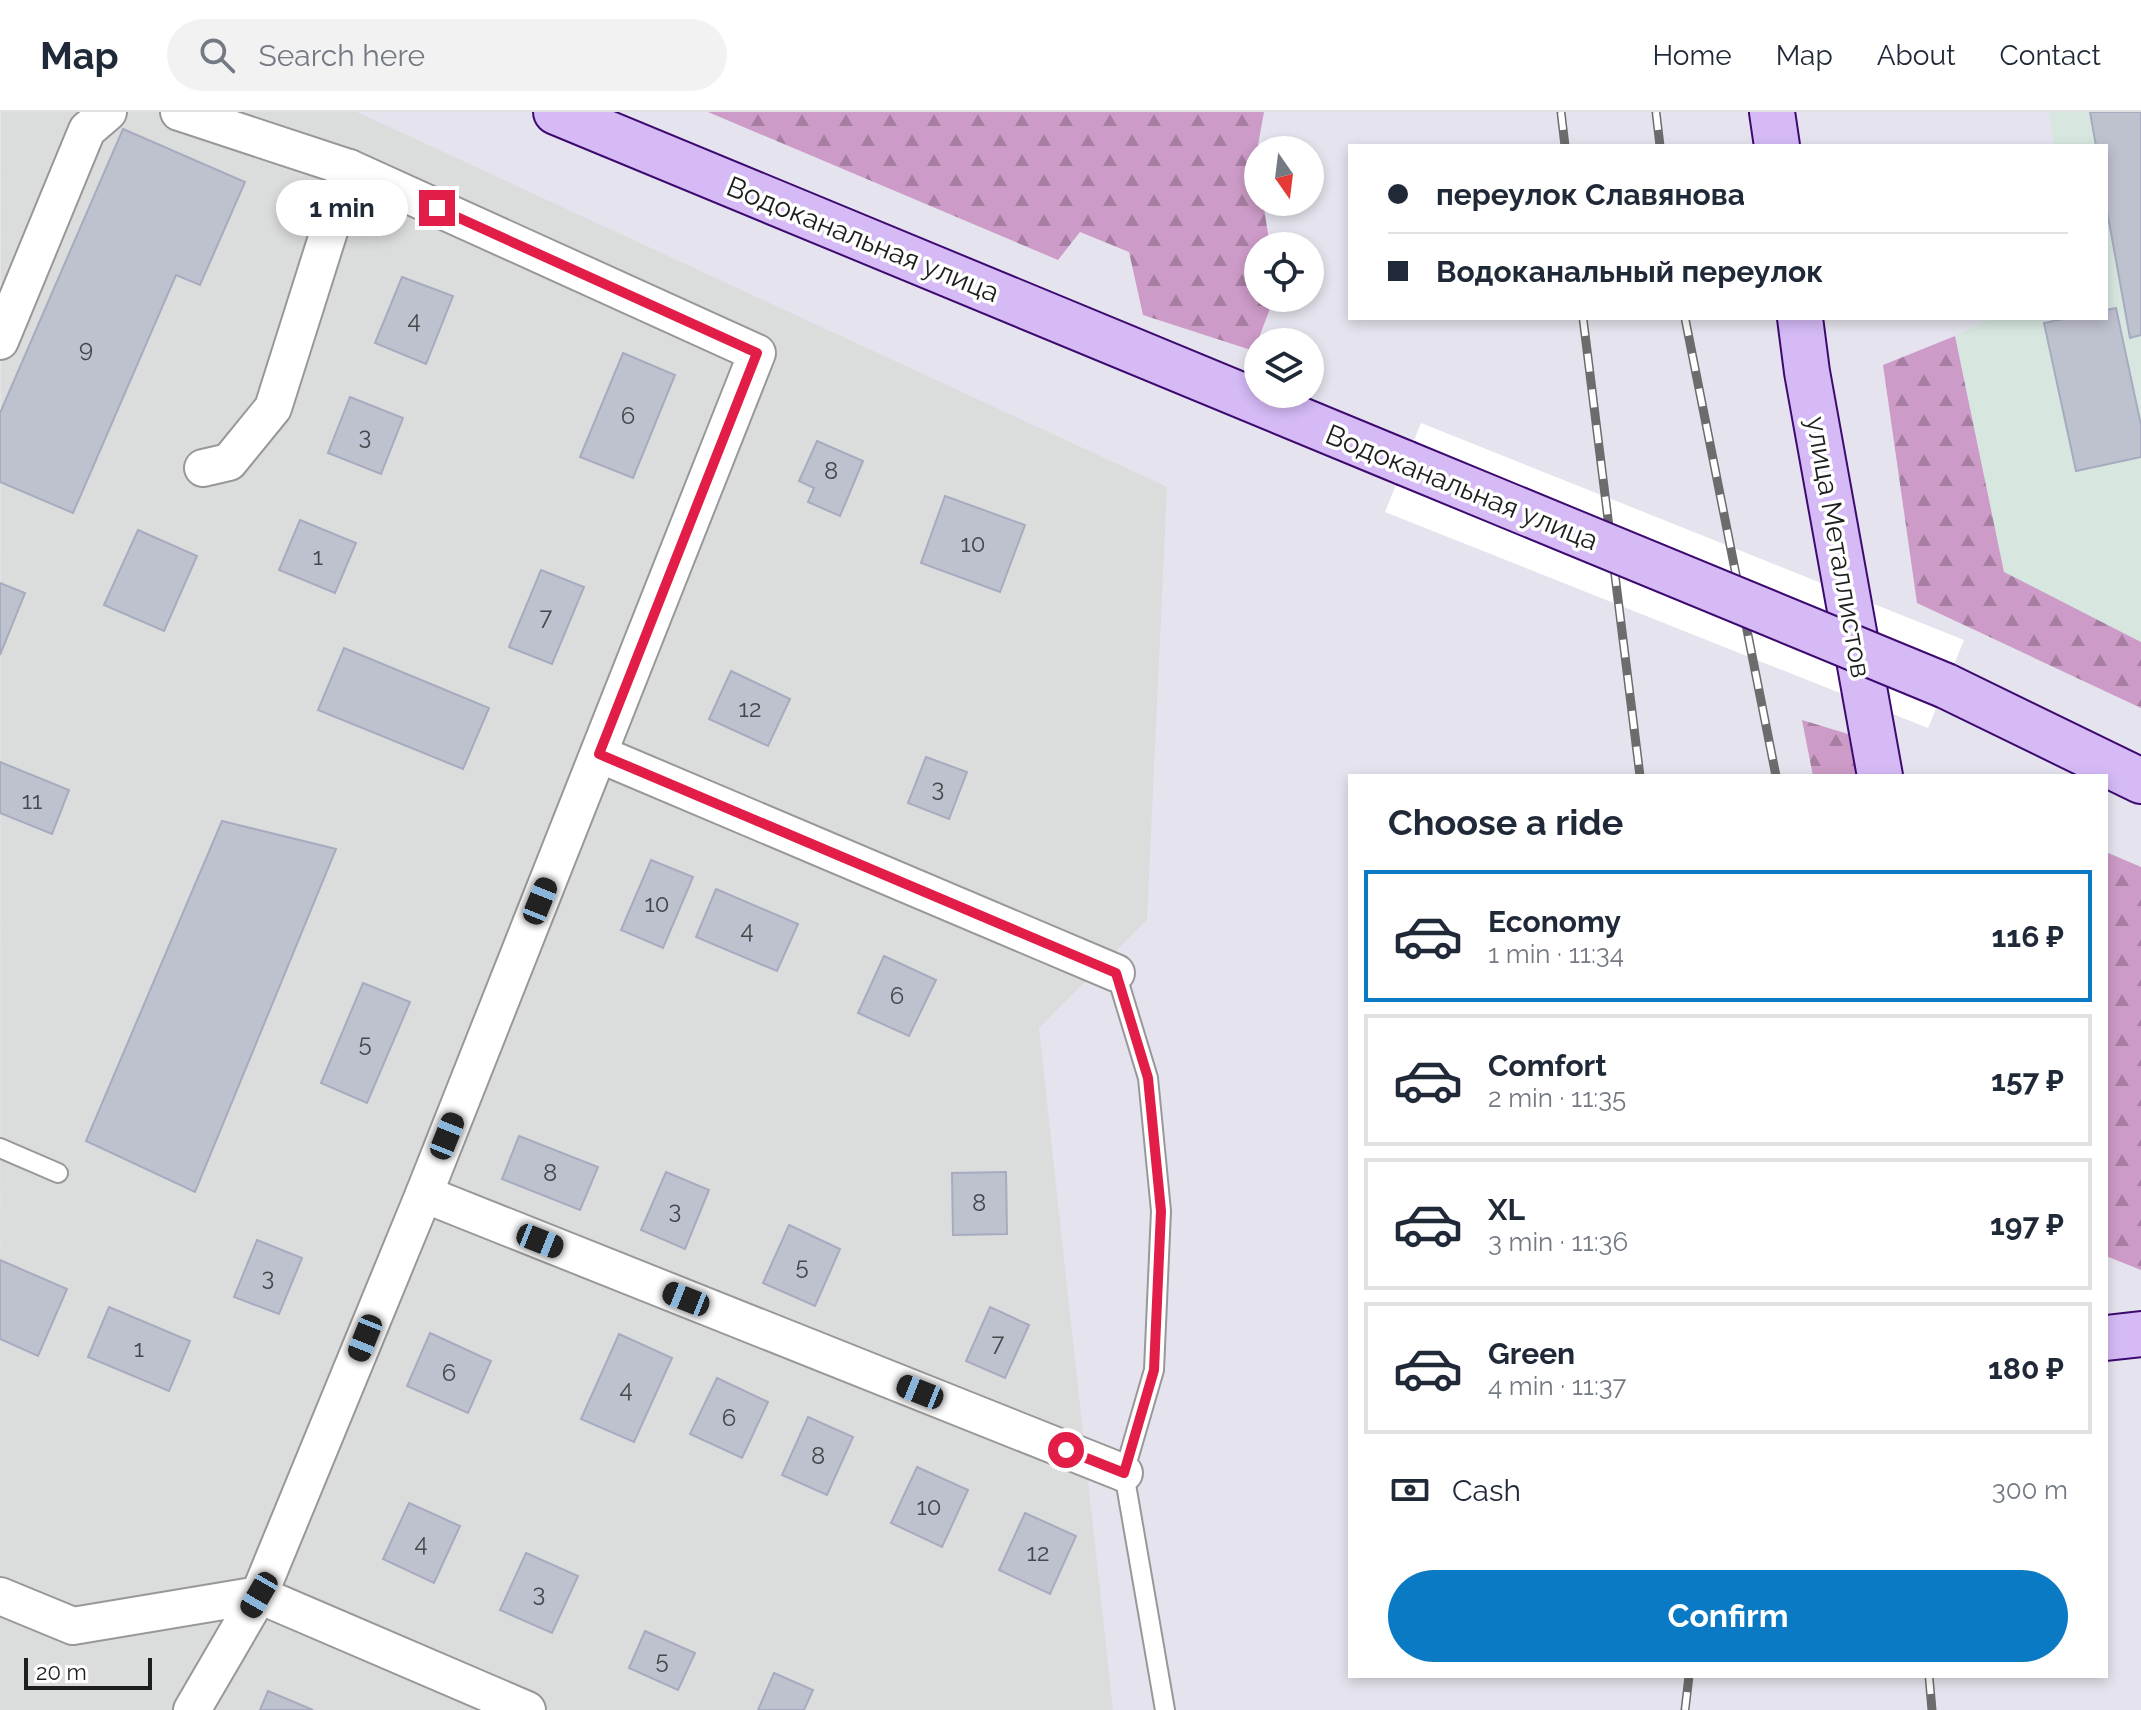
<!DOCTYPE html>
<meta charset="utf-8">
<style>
:root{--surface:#fff;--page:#f2f2f3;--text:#1f2937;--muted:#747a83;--line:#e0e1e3;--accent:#097ac3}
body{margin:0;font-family:Raleway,sans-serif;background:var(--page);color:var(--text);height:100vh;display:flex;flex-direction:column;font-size:30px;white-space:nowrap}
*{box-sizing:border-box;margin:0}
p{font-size:26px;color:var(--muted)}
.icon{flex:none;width:44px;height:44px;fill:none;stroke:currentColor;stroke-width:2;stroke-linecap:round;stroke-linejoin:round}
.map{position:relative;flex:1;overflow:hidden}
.sheet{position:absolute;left:1348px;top:662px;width:760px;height:904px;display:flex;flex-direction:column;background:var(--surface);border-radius:0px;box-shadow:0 4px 12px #0003}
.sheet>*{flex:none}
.top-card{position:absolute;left:1348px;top:32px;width:760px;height:176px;border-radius:0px;box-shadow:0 4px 12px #0003;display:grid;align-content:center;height:176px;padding:0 40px;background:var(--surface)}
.needle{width:52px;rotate:166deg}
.buttons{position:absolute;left:1244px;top:24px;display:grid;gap:16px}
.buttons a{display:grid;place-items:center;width:80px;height:80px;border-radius:50%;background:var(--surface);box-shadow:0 4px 12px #0003;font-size:40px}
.scale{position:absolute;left:24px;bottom:20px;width:128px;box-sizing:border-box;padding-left:8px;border:4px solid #1e1e1e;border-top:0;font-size:22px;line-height:28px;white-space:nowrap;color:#1e1e1e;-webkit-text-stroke:6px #fff;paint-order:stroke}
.end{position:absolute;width:36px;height:36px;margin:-18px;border:10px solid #e11d48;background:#fff;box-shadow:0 0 0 4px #fff}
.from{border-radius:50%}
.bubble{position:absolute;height:56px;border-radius:28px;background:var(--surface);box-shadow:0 4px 12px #0003;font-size:26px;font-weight:700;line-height:56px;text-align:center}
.car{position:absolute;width:24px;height:48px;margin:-24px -12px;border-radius:10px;box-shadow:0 0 6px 2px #0007;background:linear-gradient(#222 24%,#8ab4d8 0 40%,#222 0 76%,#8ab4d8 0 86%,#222 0)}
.top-card b{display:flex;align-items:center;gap:28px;height:76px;font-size:30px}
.top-card b+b{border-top:2px solid var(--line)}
.top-card i{width:20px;height:20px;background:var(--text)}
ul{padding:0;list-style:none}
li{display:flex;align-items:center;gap:24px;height:132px;margin:0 16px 12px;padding:0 24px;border:4px solid var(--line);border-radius:0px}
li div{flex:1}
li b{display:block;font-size:30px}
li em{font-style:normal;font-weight:700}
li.selected{border-color:var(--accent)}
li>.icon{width:72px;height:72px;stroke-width:1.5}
h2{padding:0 40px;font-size:36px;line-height:96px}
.pay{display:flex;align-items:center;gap:20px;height:88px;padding:0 40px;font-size:30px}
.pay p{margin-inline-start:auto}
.button{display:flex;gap:16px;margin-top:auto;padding:16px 40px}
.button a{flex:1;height:92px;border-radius:48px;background:var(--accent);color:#fff;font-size:32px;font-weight:700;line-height:92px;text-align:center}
header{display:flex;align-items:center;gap:48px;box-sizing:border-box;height:112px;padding:0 40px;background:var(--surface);border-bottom:2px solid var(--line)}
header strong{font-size:38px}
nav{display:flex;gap:44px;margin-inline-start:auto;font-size:28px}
.search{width:560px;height:72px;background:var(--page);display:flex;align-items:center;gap:20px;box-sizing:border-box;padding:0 28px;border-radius:44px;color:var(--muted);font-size:30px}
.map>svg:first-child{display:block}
</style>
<header>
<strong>Map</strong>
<div class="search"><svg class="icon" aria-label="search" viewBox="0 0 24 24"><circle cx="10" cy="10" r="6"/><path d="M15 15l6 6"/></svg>Search here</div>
<nav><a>Home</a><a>Map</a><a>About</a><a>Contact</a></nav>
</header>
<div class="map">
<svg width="2141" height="1598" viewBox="0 0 2141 1598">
<defs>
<pattern id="forest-firs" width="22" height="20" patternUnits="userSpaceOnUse" patternTransform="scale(2)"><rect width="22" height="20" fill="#cc9bc7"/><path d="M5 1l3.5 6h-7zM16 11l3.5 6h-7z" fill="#a57ea1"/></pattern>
</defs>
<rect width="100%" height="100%" fill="#e5e4ee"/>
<!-- residential -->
<polygon fill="#dbdcdc" points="1,0 357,0 1167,375 1147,808 1039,916 1113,1598 0,1598"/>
<!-- industrial -->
<polygon fill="#d7e7e0" points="2049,0 2141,0 2141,530 2004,461 1955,224 1990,206 2106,206 2106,34 2054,34"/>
<!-- forest -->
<g fill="url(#forest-firs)">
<polygon points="708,0 1264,0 1256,44 1258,90 1263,90 1270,134 1258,134 1258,186 1274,186 1254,239 1143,203 1129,140 1080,120 1058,148"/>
<polygon points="1955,224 2004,460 2141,530 2141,596 1917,491 1883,253"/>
<polygon points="1802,608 1848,622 1857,664 1813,664"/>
<polygon points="2106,740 2141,755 2141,1158 2106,1144"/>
</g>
<!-- pier -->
<polygon fill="#fff" points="1421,311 1964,528 1928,616 1385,400"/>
<!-- building -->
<g fill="#bec1ce" stroke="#a7abbf" stroke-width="2">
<polygon points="2090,0 2141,0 2141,223 2130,226 2106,93 2106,34 2096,34"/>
<polygon points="123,17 245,70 200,173 176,163 73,401 0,370 0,301"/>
<polygon points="402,165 453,184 426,252 375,231"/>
<polygon points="2116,196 2141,313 2141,345 2076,359 2044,211 2068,206 2106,206 2106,198"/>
<polygon points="623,241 675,263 633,366 580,345"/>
<polygon points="350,285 403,306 381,362 328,341"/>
<polygon points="817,329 863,349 840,404 808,390 814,376 799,369"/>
<polygon points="945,384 1025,413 1000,480 921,451"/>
<polygon points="300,408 356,431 335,481 279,458"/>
<polygon points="138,418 197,444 164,519 104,493"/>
<polygon points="541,458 584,475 552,552 509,535"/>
<polygon points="0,471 25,481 0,543"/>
<polygon points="344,536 489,596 463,657 318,598"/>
<polygon points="731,559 790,587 768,634 709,607"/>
<polygon points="926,645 967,660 949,707 908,691"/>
<polygon points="0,650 69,678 52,722 0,701"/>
<polygon points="222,709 336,737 195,1080 86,1029"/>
<polygon points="651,748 693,765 663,836 621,818"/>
<polygon points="716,777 798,812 777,859 696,825"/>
<polygon points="884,844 936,868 909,924 858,901"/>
<polygon points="363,871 410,890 367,991 321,971"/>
<polygon points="519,1024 598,1055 580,1098 502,1067"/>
<polygon points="666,1060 709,1078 685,1137 641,1118"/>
<polygon points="1006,1060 1007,1122 953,1123 952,1061"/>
<polygon points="789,1113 840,1137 815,1194 763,1171"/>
<polygon points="257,1128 302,1146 279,1202 234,1185"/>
<polygon points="0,1148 67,1177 38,1244 0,1227"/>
<polygon points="109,1195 190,1229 169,1279 88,1245"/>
<polygon points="990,1195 1029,1213 1005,1266 966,1249"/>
<polygon points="430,1221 491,1249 468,1301 407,1274"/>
<polygon points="619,1222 672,1246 634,1330 581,1307"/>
<polygon points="717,1266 768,1290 742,1346 690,1322"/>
<polygon points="808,1305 853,1325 827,1383 782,1363"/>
<polygon points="917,1355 968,1378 942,1435 891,1411"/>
<polygon points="409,1391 460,1414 434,1471 383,1447"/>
<polygon points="1025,1401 1076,1424 1050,1482 999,1458"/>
<polygon points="526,1441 578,1464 552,1521 500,1498"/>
<polygon points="645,1519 695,1541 678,1578 629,1556"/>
<polygon points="774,1561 813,1578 804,1598 758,1598"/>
<polygon points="268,1579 313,1598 260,1598"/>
</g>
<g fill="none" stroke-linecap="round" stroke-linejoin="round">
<!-- lane casing -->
<g stroke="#989898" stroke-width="22">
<g id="lane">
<polyline points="1116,861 1148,966 1161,1099 1154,1258 1124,1361 1165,1598"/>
<polyline points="0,1036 58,1061"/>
</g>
</g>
<!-- street casing -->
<g stroke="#989898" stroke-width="40">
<g id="street">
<polyline points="179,0 349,56 757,241 424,1082 259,1483 192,1598"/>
<polyline points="0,229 87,18 108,0"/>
<polyline points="203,356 229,350 273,296 349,56"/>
<polyline points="599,642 1116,861"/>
<polyline points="424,1082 1124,1361"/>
<polyline points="0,1484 73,1514 259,1483 527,1598"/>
</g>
</g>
<!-- secondary casing -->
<g stroke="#3d0a70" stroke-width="48">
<g id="secondary">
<polyline points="556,0 1405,351"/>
<polyline points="1772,0 1777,34"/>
<polyline points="1800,206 1807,260 1880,664"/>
<polyline points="1946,574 2141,669"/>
<polyline points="2106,1226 2141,1222"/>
</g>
</g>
<!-- lane -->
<use href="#lane" stroke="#fff" stroke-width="18"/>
<!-- street -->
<use href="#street" stroke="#fff" stroke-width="36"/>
<!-- secondary -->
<use href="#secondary" stroke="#d5baf6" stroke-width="44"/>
<!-- rail casing -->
<g stroke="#6c6c6c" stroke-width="9">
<g id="rail">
<polyline points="1561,0 1565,34"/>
<polyline points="1656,0 1660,34"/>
<polyline points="1583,206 1640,664"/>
<polyline points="1685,206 1776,664"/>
<polyline points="1929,1564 1932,1598"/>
<polyline points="1685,1598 1689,1564"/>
</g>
</g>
<!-- rail -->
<use href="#rail" stroke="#fff" stroke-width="6" stroke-dasharray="18" stroke-linecap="butt"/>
<!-- secondary-bridge casing -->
<g stroke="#3d0a70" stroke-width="48" stroke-linecap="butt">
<polyline id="secondary-bridge" points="1405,351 1946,574"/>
</g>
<!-- secondary-bridge -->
<use href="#secondary-bridge" stroke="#d5baf6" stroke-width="44"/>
</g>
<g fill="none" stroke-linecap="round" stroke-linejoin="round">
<!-- route -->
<polyline stroke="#e11d48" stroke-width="10" points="437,96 757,241 599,642 1116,861 1148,966 1161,1099 1154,1258 1124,1361 1066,1338"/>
</g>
<g text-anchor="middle" stroke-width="7" stroke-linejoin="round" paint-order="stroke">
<!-- number labels -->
<g font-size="24" fill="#46474a">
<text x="414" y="216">4</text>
<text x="86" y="245">9</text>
<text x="628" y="312">6</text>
<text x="365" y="332">3</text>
<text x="831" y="367">8</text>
<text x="973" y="440">10</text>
<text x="318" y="453">1</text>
<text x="546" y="513">7</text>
<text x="750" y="605">12</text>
<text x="938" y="684">3</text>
<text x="32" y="697">11</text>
<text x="657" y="800">10</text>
<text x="747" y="826">4</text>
<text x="897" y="892">6</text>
<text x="365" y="939">5</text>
<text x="550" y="1069">8</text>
<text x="979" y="1099">8</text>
<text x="675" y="1106">3</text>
<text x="802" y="1162">5</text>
<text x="268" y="1173">3</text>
<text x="998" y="1239">7</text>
<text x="139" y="1245">1</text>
<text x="449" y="1269">6</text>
<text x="626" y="1285">4</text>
<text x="729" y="1314">6</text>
<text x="818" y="1352">8</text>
<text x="929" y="1403">10</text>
<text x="421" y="1439">4</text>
<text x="1038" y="1449">12</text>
<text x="539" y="1489">3</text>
<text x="662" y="1556">5</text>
</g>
<!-- street labels -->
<g font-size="28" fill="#1e1e1e" stroke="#fff">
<text transform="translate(863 127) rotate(22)" y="10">Водоканальная улица</text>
<text transform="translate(1462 375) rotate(22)" y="10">Водоканальная улица</text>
<text transform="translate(1839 435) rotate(80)" y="10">улица Металлистов</text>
</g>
</g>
</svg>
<div class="buttons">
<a><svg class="needle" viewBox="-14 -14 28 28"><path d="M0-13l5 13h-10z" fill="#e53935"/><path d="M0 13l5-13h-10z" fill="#747a83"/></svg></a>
<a><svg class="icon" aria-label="locate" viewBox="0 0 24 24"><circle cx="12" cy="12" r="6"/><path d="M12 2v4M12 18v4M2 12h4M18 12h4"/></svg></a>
<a><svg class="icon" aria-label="layers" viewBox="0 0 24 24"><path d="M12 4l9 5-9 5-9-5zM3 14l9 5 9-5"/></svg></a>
</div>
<div class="scale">20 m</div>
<i class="end from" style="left:1066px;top:1338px"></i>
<i class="end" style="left:437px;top:96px"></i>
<div class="bubble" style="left:276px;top:68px;width:132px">1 min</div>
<i class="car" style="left:540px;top:789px;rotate:22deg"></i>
<i class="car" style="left:447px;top:1024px;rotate:22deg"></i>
<i class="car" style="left:540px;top:1129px;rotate:112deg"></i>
<i class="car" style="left:686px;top:1187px;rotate:292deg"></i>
<i class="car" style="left:365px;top:1226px;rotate:202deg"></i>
<i class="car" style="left:920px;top:1280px;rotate:292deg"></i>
<i class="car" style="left:259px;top:1483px;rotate:210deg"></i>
<div class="top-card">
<b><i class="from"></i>переулок Славянова</b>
<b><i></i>Водоканальный переулок</b>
</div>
<section class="sheet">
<h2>Choose a ride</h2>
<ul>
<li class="selected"><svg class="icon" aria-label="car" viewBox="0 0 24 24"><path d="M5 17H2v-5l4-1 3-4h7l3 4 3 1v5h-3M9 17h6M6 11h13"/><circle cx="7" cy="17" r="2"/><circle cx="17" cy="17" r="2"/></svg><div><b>Economy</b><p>1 min · 11:34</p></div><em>116 ₽</em></li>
<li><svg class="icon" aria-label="car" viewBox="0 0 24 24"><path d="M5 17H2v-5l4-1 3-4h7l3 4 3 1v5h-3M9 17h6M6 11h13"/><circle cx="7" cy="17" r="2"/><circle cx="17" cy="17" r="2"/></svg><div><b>Comfort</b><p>2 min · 11:35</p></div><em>157 ₽</em></li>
<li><svg class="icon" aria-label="car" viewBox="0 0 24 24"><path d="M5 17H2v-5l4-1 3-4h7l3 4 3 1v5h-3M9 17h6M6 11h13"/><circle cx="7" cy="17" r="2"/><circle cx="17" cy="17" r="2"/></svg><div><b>XL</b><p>3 min · 11:36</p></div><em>197 ₽</em></li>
<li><svg class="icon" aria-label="car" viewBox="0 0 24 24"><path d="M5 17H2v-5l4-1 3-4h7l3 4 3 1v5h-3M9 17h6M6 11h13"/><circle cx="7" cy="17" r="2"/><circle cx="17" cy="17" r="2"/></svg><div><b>Green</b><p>4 min · 11:37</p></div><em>180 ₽</em></li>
</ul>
<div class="pay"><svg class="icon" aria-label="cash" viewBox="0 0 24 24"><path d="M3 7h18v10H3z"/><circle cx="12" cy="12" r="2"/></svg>Cash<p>300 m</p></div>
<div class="button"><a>Confirm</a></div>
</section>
</div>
